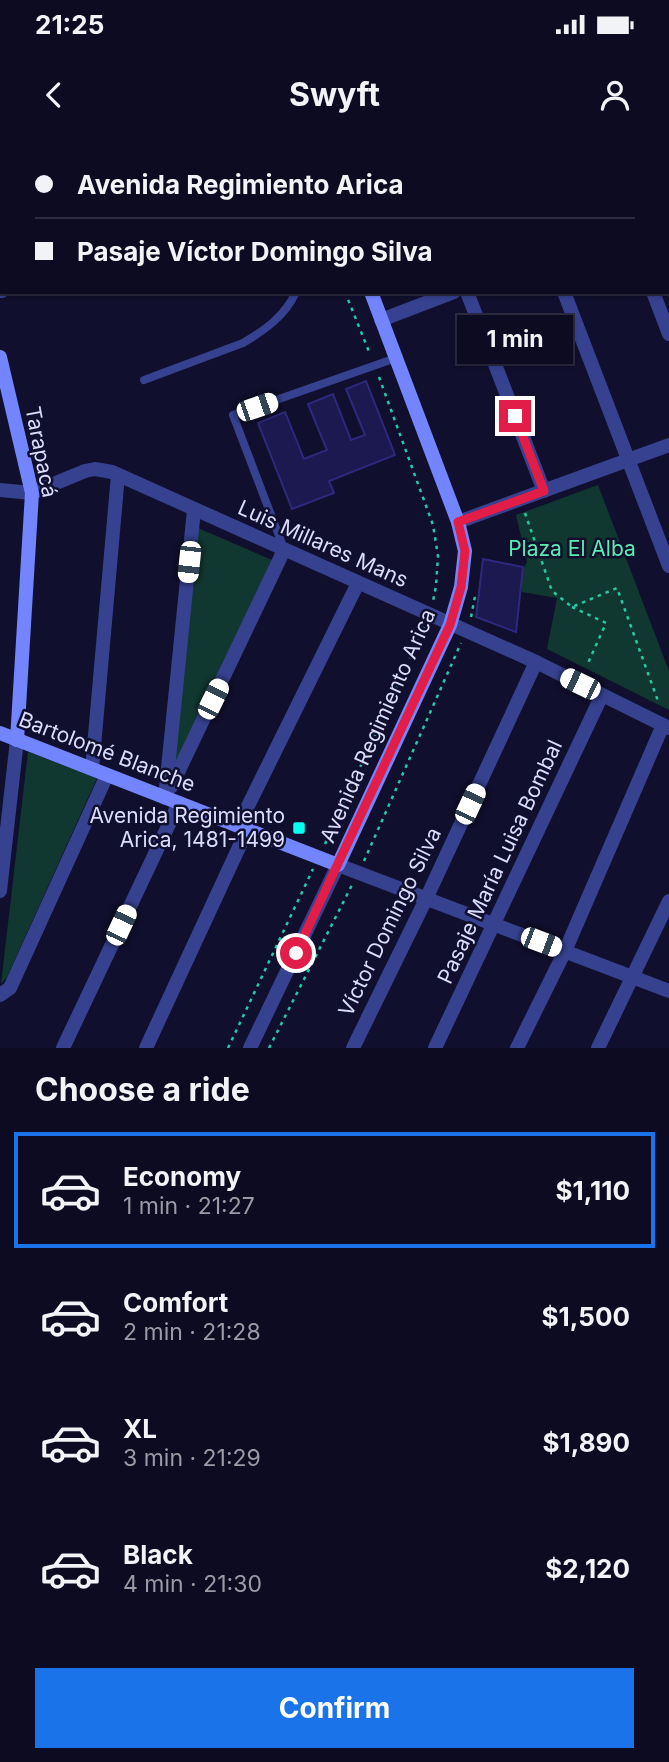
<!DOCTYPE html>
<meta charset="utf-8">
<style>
:root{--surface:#0c0b22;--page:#1a192f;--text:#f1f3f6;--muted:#9a9ba5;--line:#2c2b40;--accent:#1a73e8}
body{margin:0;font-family:Inter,sans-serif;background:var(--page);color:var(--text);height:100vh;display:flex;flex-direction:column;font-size:26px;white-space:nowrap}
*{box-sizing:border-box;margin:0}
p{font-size:23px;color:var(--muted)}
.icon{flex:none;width:38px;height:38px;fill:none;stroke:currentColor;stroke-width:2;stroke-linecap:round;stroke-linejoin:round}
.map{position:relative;height:908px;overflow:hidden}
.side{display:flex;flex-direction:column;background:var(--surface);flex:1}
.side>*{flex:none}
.banner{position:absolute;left:0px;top:0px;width:670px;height:154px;box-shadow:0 2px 5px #0004,0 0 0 2px var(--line);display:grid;align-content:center;height:154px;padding:0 35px;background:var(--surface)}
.end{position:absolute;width:32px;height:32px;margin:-16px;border:9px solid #e11d48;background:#fff;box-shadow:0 0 0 4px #fff}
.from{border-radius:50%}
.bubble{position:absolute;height:49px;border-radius:0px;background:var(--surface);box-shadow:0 2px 5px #0004,0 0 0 2px var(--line);font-size:23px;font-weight:700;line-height:49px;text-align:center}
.car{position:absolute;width:21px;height:42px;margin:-21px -10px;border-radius:9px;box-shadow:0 0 5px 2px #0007;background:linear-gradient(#fff 24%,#345 0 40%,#fff 0 76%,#345 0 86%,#fff 0)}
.banner b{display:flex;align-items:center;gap:24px;height:66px;font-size:26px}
.banner b+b{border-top:2px solid var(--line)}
.banner i{width:18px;height:18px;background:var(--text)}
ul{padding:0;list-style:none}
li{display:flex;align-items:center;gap:21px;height:116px;margin:0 14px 10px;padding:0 21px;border:4px solid transparent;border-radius:0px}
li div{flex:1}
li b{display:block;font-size:26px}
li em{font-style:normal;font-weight:700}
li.active{border-color:var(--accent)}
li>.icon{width:63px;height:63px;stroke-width:1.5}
h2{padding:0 35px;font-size:32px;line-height:84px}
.action{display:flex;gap:14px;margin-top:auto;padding:14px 35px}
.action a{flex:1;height:80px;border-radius:0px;background:var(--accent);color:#fff;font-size:28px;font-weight:700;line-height:80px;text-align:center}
.status{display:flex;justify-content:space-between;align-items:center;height:49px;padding:0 35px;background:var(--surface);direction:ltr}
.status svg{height:19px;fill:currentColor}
header{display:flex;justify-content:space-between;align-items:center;height:91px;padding:0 35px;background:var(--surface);font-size:32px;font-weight:700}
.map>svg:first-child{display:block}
</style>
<div class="status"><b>21:25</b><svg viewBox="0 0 49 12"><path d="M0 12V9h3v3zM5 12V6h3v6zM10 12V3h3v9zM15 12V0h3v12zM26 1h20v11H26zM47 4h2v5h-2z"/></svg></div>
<header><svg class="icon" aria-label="back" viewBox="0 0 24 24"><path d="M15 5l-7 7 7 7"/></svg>Swyft<svg class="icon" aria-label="person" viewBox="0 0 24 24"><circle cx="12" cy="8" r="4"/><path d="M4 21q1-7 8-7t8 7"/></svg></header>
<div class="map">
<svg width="669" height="908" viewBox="0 0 669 908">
<rect width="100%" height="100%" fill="#100f2d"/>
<!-- green -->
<g fill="#113830">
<polygon points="598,345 669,531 669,570 547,509 557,458 522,452 521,434 527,422 516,375"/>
<polygon points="198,388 272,420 174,632"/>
<polygon points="28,612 97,638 7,837 1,844"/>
</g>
<!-- building -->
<g fill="#1c1950" stroke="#2d297e" stroke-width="2">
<polygon points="366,241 395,315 329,341 334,353 292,369 258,283 285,272 304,319 327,310 308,264 333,254 351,300 365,295 346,249"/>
<polygon points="483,419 523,427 516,492 476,477"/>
</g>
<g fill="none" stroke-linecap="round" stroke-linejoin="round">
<!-- path -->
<g stroke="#26c9a5" stroke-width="2.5" stroke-dasharray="3.5 5" stroke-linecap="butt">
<polyline points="284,0 285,2"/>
<polyline points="345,152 370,214"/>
<polyline points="379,237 433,385 438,416 436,446 433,461"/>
<polyline points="525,373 552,451 572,467 617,448 658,561"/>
<polyline points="572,467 606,483 588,523"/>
<polyline points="471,477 475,456"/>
<polyline points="325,704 424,487"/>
<polyline points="364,721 461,503"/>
<polyline points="228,908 313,729"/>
<polyline points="269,908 352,745"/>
</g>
<!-- lane -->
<g stroke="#364190" stroke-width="8">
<path d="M144,240L243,203C265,190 285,176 296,152"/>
<polyline points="284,409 233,275 396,218"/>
</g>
<!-- street -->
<g stroke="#364190" stroke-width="14">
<polyline points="52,0 53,2"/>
<polyline points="129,0 129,2"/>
<polyline points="209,0 210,2"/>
<polyline points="597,0 597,2"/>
<polyline points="406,2 411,0"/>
<polyline points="643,2 647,0"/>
<polyline points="0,68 2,67"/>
<polyline points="668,72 669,72"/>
<polyline points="0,151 2,151"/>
<polyline points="467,152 544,351"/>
<polyline points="564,152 669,426"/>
<polyline points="653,152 669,194"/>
<polyline points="381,180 454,152"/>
<polyline points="0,350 32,353 85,331 95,329 112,332 536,522 669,588"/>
<polyline points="458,382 669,305"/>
<polyline points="92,629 118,335"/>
<polyline points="171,647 284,410"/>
<polyline points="165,658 194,370"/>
<polyline points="0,751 17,600"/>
<polyline points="0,855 10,848 107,635"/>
<polyline points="63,908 179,663"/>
<polyline points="146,908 247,690 248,666 358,443"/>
<polyline points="250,908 338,725 669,851"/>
<polyline points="353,908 426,759 536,522"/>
<polyline points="435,908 602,555"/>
<polyline points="517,908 565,811 663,585"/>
<polyline points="598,908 669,761"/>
</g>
<!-- secondary -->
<g stroke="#7285ff" stroke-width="14">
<polyline points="313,0 314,2"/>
<polyline points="0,217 32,353 17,600"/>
<polyline points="0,593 338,725 450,485 461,447 465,411 458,382 371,152"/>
</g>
</g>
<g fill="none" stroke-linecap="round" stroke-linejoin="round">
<!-- route -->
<polyline stroke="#e11d48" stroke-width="9" points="296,813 450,485 461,447 465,411 458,382 544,351 515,276"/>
</g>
<!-- markers -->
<rect fill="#07fff1" stroke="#100f2d" stroke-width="2.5" x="292" y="681" width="14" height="14" rx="3.5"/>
<g text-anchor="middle" stroke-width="5" stroke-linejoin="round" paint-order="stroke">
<!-- street labels -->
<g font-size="21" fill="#dbddff" stroke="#100f2d">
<text transform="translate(41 312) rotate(79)" y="7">Tarapacá</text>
<text transform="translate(323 404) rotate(24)" y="7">Luis Millares Mans</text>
<text transform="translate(378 586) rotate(-66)" y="7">Avenida Regimiento Arica</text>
<text transform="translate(107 612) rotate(21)" y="7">Bartolomé Blanche</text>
<text transform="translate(500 722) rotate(-65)" y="7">Pasaje María Luisa Bombal</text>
<text transform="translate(390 782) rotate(-64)" y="7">Víctor Domingo Silva</text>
</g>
<!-- park labels -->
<g font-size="21" fill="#5bebb1" stroke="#100f2d">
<text x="572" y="416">Plaza El Alba</text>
</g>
<!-- poi labels -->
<g font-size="21" fill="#dbddff" stroke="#100f2d" text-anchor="end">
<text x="285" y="683">Avenida Regimiento<tspan x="285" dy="24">Arica, 1481-1499</tspan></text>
</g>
</g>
</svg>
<i class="end from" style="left:296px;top:813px"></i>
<i class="end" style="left:515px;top:276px"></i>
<div class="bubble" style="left:457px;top:175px;width:116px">1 min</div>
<i class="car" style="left:257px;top:267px;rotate:71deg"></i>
<i class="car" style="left:189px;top:422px;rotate:186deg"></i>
<i class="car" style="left:580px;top:544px;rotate:296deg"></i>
<i class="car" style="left:213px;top:559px;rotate:26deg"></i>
<i class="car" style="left:470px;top:664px;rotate:25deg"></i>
<i class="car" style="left:121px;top:785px;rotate:25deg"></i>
<i class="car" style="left:541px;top:802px;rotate:111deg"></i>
<div class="banner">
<b><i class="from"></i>Avenida Regimiento Arica</b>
<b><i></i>Pasaje Víctor Domingo Silva</b>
</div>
</div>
<section class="side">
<h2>Choose a ride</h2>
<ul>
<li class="active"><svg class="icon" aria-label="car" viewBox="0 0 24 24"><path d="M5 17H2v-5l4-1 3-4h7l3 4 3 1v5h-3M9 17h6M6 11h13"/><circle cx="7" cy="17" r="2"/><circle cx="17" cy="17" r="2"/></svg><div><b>Economy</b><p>1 min · 21:27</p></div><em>$1,110</em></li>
<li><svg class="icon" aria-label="car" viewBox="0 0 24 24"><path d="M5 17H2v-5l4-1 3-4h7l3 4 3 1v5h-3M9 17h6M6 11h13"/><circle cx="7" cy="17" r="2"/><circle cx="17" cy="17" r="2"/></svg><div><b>Comfort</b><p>2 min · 21:28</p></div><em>$1,500</em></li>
<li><svg class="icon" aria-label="car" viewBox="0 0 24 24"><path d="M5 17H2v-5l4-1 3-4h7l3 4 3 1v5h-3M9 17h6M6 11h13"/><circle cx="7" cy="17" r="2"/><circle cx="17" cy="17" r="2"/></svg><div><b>XL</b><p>3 min · 21:29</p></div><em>$1,890</em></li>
<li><svg class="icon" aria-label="car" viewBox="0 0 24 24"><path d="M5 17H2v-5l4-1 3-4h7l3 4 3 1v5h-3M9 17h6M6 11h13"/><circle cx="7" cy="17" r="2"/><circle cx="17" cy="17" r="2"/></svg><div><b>Black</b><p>4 min · 21:30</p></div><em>$2,120</em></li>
</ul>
<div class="action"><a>Confirm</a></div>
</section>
